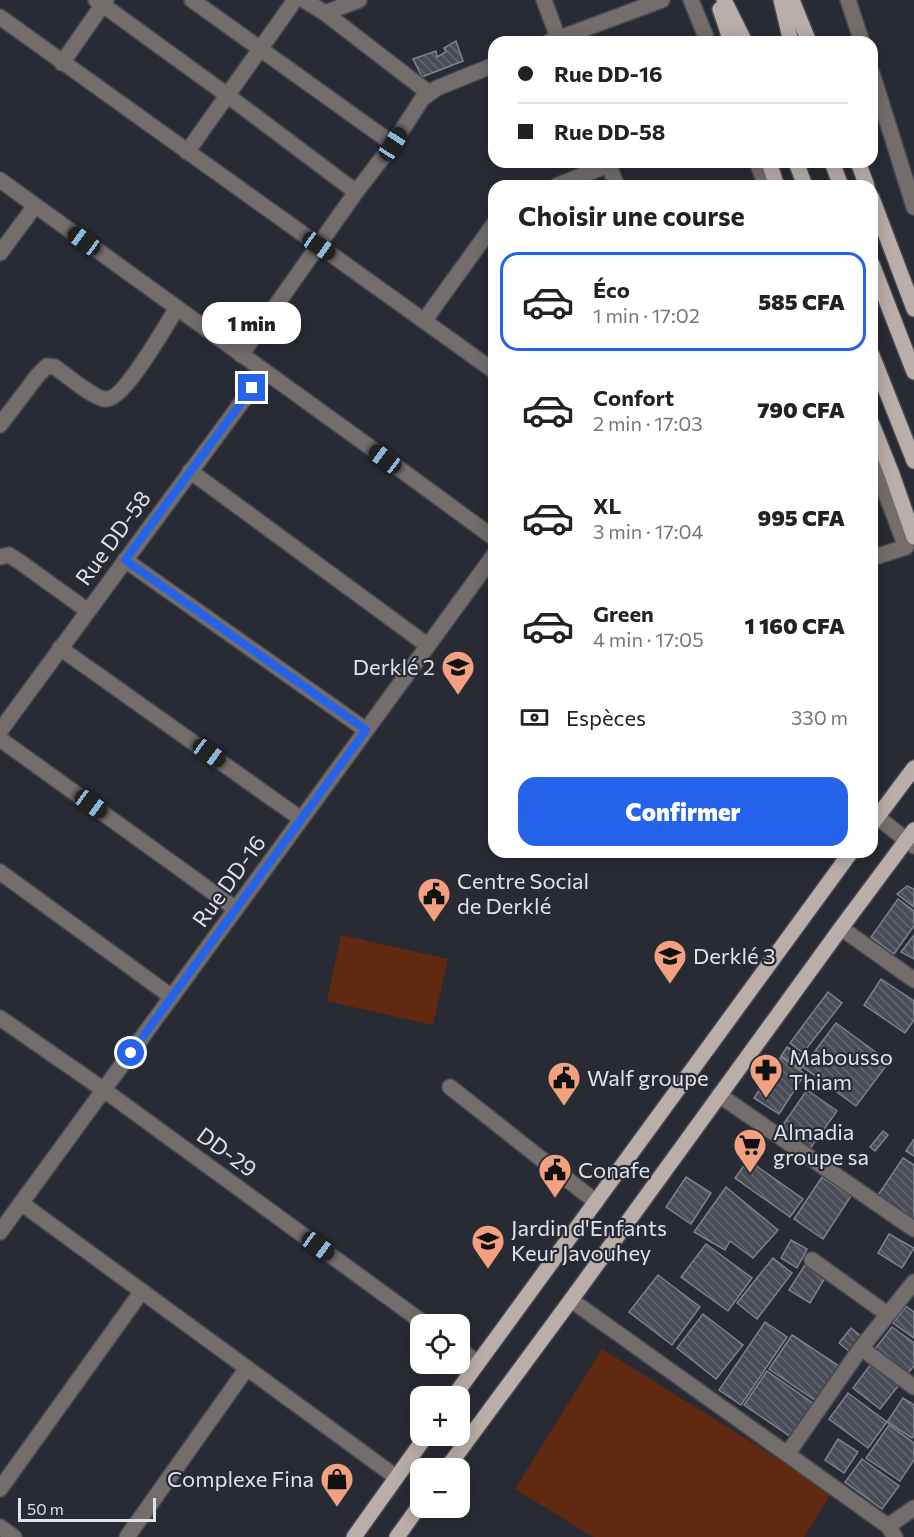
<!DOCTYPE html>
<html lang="fr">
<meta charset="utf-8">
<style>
:root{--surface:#fff;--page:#f6f6f6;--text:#222;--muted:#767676;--line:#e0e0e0;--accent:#2563eb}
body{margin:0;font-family:Commissioner,sans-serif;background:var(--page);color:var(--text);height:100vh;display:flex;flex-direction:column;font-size:22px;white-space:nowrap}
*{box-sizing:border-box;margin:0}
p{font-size:20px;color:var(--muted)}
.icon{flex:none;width:33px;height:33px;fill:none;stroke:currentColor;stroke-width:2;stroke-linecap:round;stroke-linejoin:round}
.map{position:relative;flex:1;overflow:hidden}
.details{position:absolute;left:488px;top:180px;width:390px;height:678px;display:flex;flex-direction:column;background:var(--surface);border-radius:18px;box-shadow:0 3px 15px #0003}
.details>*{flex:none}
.guide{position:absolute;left:488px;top:36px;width:390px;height:132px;border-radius:18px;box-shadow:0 3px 15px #0003;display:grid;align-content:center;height:132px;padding:0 30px;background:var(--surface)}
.controls{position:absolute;left:410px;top:1314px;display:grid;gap:12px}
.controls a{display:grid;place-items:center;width:60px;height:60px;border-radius:12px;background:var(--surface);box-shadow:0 3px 15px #0003;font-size:30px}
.scale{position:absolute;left:18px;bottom:15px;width:138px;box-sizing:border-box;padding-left:6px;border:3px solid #e1e2e9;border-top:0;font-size:16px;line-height:21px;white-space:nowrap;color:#e1e2e9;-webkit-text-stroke:4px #292b34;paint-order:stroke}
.end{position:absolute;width:27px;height:27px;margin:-14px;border:8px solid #2563eb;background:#fff;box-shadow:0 0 0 3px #fff}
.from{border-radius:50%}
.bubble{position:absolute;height:42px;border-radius:18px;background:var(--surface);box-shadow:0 3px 15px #0003;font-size:20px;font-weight:800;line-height:42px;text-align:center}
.car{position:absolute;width:18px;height:36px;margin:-18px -9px;border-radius:8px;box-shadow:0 0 4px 2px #0007;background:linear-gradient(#222 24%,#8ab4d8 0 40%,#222 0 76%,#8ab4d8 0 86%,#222 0)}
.guide b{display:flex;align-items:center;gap:21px;height:57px;font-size:22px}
.guide b+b{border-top:2px solid var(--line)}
.guide i{width:15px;height:15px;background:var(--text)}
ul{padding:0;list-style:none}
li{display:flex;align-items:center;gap:18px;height:99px;margin:0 12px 9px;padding:0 18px;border:3px solid transparent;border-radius:18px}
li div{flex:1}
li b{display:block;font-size:22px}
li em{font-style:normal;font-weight:800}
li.on{border-color:var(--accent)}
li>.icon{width:54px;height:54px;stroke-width:1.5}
h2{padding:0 30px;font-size:27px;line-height:72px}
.pay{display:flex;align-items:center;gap:15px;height:66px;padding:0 30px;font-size:22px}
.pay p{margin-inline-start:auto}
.button{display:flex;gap:12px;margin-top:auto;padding:12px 30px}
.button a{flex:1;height:69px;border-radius:18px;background:var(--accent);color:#fff;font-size:24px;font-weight:800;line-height:69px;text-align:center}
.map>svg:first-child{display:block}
</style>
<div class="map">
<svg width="914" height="1537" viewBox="0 0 914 1537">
<defs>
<pattern id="building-back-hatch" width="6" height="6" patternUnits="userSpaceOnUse" patternTransform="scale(1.5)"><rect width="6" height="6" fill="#494c56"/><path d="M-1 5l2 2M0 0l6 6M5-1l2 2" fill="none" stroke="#63666e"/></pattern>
</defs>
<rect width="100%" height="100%" fill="#292b34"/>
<!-- grass -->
<g fill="#612910">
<polygon points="341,935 448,959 433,1025 327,1001"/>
<polygon points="602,1349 832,1492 804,1537 593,1537 515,1489"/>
</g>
<!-- building -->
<g fill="url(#building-back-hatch)" stroke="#7e818d" stroke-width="1.5">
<polygon points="456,41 463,61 422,77 413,59 436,51 437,57 446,52 444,48"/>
<polygon points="907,886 914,889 914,907 897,894"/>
<polygon points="898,899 914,911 914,926 894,954 871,937"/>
<polygon points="914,935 914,959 901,952"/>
<polygon points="881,979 914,1001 914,1020 905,1033 864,1005"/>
<polygon points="828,992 842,1003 803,1053 790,1043"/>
<polygon points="836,1023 889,1062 856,1106 803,1067"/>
<polygon points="787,1047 807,1059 801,1069 781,1056"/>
<polygon points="781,1057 805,1074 779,1114 754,1098"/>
<polygon points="807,1090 837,1111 809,1150 780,1129"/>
<polygon points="883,1131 888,1135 875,1151 870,1147"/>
<polygon points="914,1139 914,1156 906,1151"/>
<polygon points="903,1158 914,1165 914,1224 876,1198"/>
<polygon points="748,1160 803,1199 790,1217 735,1178"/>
<polygon points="686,1177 711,1193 691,1224 666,1207"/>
<polygon points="822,1177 851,1196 823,1239 794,1219"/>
<polygon points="726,1187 778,1230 753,1258 730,1241 725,1250 694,1232"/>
<polygon points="889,1234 914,1248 902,1268 878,1253"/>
<polygon points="791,1240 807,1249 797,1268 781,1258"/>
<polygon points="706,1244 752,1278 728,1311 681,1277"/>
<polygon points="773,1258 792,1273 757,1319 737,1303"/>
<polygon points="805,1265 825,1278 810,1303 789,1290"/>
<polygon points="658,1275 700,1307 672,1345 629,1312"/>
<polygon points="906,1306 914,1312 914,1338 893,1323"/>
<polygon points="703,1314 743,1345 716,1379 677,1348"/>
<polygon points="765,1322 787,1337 741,1405 719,1390"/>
<polygon points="892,1327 914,1343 914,1366 907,1374 875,1349"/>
<polygon points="851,1328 862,1337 850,1352 839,1343"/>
<polygon points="792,1335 842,1368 819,1403 769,1369"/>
<polygon points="871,1364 899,1385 880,1409 853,1388"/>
<polygon points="767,1371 817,1406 794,1439 744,1405"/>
<polygon points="848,1393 887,1422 868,1448 829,1419"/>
<polygon points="903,1398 914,1405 914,1436 912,1438 887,1422"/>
<polygon points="889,1425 914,1443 914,1460 900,1481 866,1458"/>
<polygon points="838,1439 858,1452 844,1473 825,1460"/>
<polygon points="862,1459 899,1486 882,1509 845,1482"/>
</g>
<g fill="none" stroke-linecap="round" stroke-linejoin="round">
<!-- minor casing -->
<g stroke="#464851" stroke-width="18">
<g id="minor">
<polyline points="96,0 227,95 356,192"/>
<polyline points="192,0 393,144"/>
<polyline points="304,0 325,13 429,93"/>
<polyline points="544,0 558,38"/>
<polyline points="691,0 708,42"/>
<polyline points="848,0 862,42"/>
<polyline points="325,13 359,0"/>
<polyline points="0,17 494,371"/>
<polyline points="549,42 662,0"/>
<polyline points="62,63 106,0"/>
<polyline points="872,73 914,207"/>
<polyline points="187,152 295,0"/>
<polyline points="757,162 766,186"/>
<polyline points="608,164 617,186"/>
<polyline points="0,180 367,445 494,538"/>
<polyline points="556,186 615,162"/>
<polyline points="0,253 35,206"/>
<polyline points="424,321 494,224"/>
<polyline points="241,355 356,192 393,144 422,99 437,88 494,65"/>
<path d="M0,425L38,375L47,366L55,367C66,375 94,399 106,399C124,400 166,325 177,308"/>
<polyline points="872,457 906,547 872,558"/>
<polyline points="190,471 427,645"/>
<polyline points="0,557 9,555 20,562 88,611"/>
<polyline points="125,560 366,730"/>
<polyline points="60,648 301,819"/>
<polyline points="0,731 264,372"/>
<polyline points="0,739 236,909"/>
<polyline points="872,813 914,846"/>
<polyline points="0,872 172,997"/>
<polyline points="841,928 914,980"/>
<polyline points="0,1018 104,1090 425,1324"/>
<polyline points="450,1087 596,1202"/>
<polyline points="719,1095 914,1229"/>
<polyline points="21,1203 396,1477"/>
<polyline points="0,1232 494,555"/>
<polyline points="812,1260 887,1314"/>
<polyline points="571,1300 888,1526 895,1537"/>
<polyline points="861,1348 914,1387"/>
<polyline points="459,1349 478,1363"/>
<polyline points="788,1453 861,1348 914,1282"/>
<polyline points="0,1489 142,1291"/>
<polyline points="888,1526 914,1508"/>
<polyline points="0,1527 14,1537"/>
<polyline points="127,1537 247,1368"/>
</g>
</g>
<!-- major casing -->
<g stroke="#464851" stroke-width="18">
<g id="major">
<polyline points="724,0 745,42"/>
<polyline points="781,0 791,42"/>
<polyline points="792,0 809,42"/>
<polyline points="720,9 731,42"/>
<polyline points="769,162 777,186"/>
<polyline points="796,162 805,186"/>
<polyline points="832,162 841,186"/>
<polyline points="858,162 867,186"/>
<polyline points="872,198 914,309"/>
<polyline points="872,264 914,372"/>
<polyline points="872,355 914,461"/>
<polyline points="872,424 892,474 914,537"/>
<polyline points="872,824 914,768"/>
<polyline points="454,1396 851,852"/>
<polyline points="447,1468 571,1300 841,928 914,830"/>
<polyline points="354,1537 426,1436"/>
<polyline points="397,1537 420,1505"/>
</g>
</g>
<!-- minor -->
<use href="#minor" stroke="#736d6b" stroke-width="15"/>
<!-- major -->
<use href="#major" stroke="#baaeaa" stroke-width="15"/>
</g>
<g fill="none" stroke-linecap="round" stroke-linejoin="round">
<!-- route -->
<polyline stroke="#2563eb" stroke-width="8" points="131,1053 366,730 125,560 252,388"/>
</g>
<!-- icons -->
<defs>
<g id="school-pin" transform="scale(1.725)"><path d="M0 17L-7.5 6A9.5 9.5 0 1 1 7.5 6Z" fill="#f2a07f" stroke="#292b34"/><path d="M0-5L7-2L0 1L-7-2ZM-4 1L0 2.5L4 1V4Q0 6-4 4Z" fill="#111"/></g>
<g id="civic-pin" transform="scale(1.725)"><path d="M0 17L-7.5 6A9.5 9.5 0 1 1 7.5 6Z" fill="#f2a07f" stroke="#292b34"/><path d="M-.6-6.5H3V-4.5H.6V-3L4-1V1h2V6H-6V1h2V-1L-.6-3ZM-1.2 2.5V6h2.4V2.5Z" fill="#111"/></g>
<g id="pharmacy-pin" transform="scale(1.725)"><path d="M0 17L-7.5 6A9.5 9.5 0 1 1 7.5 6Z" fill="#f2a07f" stroke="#292b34"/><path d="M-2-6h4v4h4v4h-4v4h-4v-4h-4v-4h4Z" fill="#111"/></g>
<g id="supermarket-pin" transform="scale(1.725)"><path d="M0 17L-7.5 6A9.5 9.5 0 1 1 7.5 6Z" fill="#f2a07f" stroke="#292b34"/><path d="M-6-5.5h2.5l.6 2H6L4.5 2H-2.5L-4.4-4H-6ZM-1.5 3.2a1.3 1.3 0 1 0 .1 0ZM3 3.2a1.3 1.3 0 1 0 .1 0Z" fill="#111"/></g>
<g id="shop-pin" transform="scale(1.725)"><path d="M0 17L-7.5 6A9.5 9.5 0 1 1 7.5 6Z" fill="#f2a07f" stroke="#292b34"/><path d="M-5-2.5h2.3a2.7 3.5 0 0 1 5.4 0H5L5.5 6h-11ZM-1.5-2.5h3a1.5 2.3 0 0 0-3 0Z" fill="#111"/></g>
</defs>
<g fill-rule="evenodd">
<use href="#school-pin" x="458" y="667"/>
<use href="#civic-pin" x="434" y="894"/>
<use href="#school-pin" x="670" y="956"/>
<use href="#pharmacy-pin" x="766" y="1070"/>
<use href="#civic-pin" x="564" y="1078"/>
<use href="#supermarket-pin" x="750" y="1145"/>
<use href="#civic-pin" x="555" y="1170"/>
<use href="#school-pin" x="488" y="1241"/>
<use href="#shop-pin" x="337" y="1479"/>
</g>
<g text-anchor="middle" stroke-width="4.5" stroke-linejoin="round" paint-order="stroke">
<!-- street labels -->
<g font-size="22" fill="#e1e2e9" stroke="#292b34">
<text transform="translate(113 538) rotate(-54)" y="8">Rue DD-58</text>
<text transform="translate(229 881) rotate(-54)" y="8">Rue DD-16</text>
<text transform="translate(227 1152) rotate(36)" y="8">DD-29</text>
</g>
<!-- poi labels -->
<g font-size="22" fill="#e1e2e9" stroke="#292b34" text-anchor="start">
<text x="435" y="675" text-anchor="end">Derklé 2</text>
<text x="457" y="889">Centre Social<tspan x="457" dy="25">de Derklé</tspan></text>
<text x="693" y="964">Derklé 3</text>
<text x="789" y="1065">Mabousso<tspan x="789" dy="25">Thiam</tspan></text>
<text x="587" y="1086">Walf groupe</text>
<text x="773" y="1140">Almadia<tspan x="773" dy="25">groupe sa</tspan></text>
<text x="578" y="1178">Conafe</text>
<text x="511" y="1236">Jardin d'Enfants<tspan x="511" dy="25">Keur Javouhey</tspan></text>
<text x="314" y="1487" text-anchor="end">Complexe Fina</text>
</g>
</g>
</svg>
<div class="controls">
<a><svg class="icon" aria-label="locate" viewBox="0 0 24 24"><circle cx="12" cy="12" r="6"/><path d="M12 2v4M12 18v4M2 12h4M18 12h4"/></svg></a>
<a>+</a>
<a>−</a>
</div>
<div class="scale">50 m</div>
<i class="end from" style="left:131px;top:1053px"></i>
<i class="end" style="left:252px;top:388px"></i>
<div class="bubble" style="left:202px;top:302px;width:99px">1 min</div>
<i class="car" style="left:393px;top:144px;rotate:33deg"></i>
<i class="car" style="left:84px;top:241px;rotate:306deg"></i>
<i class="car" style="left:319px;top:246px;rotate:125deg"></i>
<i class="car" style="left:385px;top:459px;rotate:307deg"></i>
<i class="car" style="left:209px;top:753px;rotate:126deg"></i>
<i class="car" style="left:91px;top:804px;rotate:126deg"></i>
<i class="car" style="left:318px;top:1246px;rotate:126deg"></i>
<div class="guide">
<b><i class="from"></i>Rue DD-16</b>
<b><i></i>Rue DD-58</b>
</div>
<section class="details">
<h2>Choisir une course</h2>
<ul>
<li class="on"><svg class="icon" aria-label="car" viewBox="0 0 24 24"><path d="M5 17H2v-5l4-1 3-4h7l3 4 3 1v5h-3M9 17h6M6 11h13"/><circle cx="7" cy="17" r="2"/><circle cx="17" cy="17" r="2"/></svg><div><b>Éco</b><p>1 min · 17:02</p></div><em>585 CFA</em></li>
<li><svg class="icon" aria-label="car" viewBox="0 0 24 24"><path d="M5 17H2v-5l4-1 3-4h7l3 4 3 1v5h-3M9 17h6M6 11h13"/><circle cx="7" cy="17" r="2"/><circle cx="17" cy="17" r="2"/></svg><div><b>Confort</b><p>2 min · 17:03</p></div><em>790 CFA</em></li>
<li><svg class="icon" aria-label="car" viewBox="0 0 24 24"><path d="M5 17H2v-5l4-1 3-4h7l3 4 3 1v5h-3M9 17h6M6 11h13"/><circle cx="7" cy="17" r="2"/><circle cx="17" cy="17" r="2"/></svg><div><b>XL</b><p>3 min · 17:04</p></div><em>995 CFA</em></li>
<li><svg class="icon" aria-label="car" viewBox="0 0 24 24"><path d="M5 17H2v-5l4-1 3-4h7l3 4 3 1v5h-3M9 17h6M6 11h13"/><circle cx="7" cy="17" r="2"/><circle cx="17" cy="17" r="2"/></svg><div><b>Green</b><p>4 min · 17:05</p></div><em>1 160 CFA</em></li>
</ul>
<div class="pay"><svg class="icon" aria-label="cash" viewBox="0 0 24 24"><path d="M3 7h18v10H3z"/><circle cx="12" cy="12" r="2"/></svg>Espèces<p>330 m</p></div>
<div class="button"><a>Confirmer</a></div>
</section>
</div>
